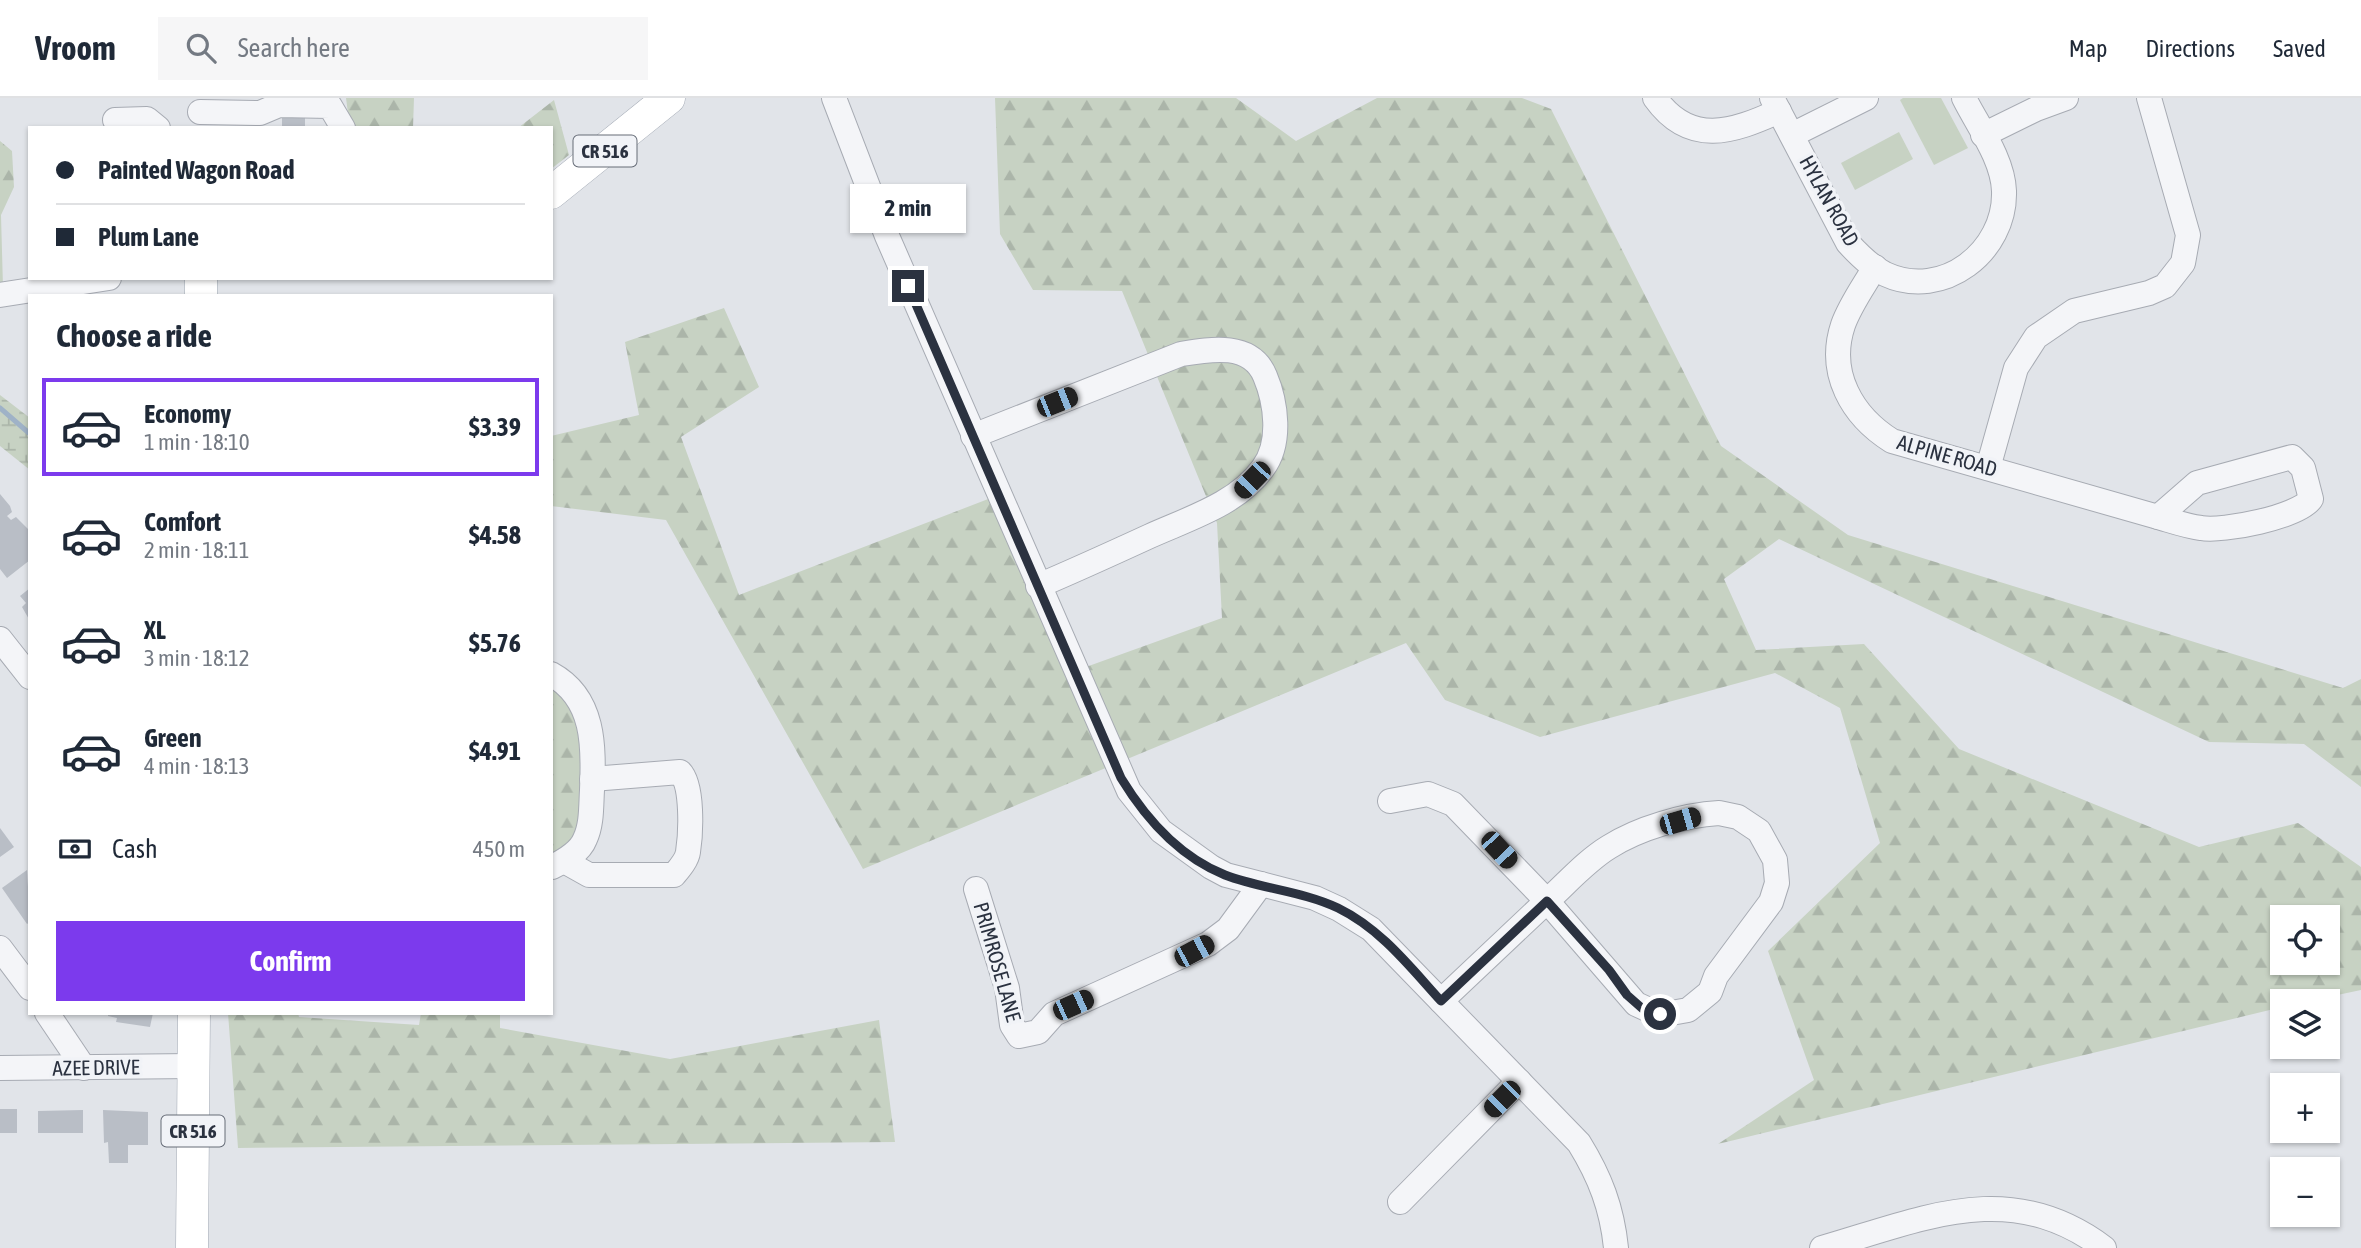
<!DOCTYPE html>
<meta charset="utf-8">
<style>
:root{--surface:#fff;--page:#f6f6f7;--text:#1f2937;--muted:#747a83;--line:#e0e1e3;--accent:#7c3aed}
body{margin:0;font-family:"Asap Condensed",sans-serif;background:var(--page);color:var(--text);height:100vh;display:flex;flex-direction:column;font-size:26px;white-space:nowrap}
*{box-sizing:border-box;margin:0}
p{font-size:23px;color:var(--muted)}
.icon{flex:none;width:38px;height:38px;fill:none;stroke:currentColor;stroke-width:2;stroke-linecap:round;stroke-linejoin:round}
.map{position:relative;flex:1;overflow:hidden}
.details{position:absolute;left:28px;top:196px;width:525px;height:721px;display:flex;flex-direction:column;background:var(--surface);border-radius:0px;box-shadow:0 2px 5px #0004}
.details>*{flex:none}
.hud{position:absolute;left:28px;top:28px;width:525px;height:154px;border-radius:0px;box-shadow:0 2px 5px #0004;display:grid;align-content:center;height:154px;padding:0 28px;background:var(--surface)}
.controls{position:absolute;left:2270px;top:807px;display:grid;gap:14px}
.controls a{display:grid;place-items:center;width:70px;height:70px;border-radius:0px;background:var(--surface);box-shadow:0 2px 5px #0004;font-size:35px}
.end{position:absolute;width:32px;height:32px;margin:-16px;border:9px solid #2b3240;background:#fff;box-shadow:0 0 0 4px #fff}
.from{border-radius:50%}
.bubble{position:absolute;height:49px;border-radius:0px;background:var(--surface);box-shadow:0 2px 5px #0004;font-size:23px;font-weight:700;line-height:49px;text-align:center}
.car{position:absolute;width:21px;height:42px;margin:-21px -10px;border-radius:9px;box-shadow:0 0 5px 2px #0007;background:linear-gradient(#222 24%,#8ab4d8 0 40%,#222 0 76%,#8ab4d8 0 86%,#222 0)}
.hud b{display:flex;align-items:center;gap:24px;height:66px;font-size:26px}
.hud b+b{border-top:2px solid var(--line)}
.hud i{width:18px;height:18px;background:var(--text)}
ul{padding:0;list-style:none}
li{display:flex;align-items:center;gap:21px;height:98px;margin:0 14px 10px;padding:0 14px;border:4px solid transparent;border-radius:0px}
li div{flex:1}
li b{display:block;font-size:26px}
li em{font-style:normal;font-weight:700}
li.selected{border-color:var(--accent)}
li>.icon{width:63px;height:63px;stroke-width:1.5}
h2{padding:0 28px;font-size:32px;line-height:84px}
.pay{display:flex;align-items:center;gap:18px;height:77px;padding:0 28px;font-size:26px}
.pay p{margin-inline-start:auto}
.button{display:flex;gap:14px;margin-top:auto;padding:14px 28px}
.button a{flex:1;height:80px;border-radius:0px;background:var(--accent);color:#fff;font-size:28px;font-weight:700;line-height:80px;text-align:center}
header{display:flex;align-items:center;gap:42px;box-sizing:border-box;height:98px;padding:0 35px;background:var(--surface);border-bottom:2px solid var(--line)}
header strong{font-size:33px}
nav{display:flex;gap:38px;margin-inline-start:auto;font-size:24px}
.search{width:490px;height:63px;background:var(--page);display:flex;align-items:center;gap:18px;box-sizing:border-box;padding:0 24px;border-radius:0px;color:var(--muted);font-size:26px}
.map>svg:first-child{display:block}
</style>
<header>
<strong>Vroom</strong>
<div class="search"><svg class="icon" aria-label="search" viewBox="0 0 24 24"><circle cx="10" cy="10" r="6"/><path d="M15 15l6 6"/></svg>Search here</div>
<nav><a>Map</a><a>Directions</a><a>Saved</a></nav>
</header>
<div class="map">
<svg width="2361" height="1150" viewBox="0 0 2361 1150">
<defs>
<pattern id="forest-firs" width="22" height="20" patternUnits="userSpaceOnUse" patternTransform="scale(1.75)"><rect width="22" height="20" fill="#c7d2c3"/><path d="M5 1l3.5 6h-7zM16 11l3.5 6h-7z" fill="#abb5a9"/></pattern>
<pattern id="wetland-marsh" width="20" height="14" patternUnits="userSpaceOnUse" patternTransform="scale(1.75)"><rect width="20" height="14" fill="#c7d2c3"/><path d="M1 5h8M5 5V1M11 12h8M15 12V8" fill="none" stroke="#abb5a9"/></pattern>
</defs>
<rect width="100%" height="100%" fill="#e1e4e9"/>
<!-- green -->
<g fill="#c7d2c3">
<polygon points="1903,0 1941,0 1968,50 1934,67 1900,2"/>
<polygon points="1899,34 1913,61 1855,92 1841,65"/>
</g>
<!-- forest -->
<g fill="url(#forest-firs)" fill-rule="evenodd">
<polygon points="346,0 414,0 413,30 350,30"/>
<path d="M995,0H1236L1296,43L1377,0H1522L1551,11L1721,348L1848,437L2343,590L2361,581V689L2304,646L2209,644L1779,441L1724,481L1756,552L1864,546L1959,651L2199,749L2298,725L2361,769V892L2309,903H2282V909L1718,1046L1814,982L1768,853L1880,745L1840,610L1775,575L1540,639L1445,602L1406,545L863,771L666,422L551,408V338L639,317L625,244L724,210L759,289L681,339L739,497L996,398L1072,574L1222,520L1217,425L1122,193L1033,192L1000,136ZM2282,819H2328V864H2282Z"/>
<polygon points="554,2 569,57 551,71 551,30 518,30"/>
<polygon points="0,43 12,53 14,89 1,117 3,189 0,191"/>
<polygon points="551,584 575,595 589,657 579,747 551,758"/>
<polygon points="228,915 298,915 299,919 419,927 421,915 500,915 500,930 670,961 879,922 895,1044 238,1050"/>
</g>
<!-- wetland -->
<polygon fill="url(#wetland-marsh)" points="0,297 30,320 30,372 0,348"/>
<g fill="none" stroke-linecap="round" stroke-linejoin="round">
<!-- stream -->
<polyline stroke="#9fb2c7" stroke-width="5" points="0,310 30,336"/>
</g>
<!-- building -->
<g fill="#b9bec6">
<polygon points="282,13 305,14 305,30 282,30"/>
<polygon points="0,396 10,408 12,414 7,418 11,422 16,419 30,433 30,462 7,480 0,471"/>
<polygon points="30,490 30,523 22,509 26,505 20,498"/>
<polygon points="0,730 14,749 0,759"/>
<polygon points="27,772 30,824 27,826 2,790"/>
<polygon points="108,915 153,915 150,929 116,924 117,920 108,918"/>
<rect x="0" y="1011" width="17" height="24"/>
<polygon points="83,1012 83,1035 38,1035 38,1013"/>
<polygon points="103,1012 148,1014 148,1047 128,1047 128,1065 109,1065 108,1044 104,1045"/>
</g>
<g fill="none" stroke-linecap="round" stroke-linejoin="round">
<!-- minor casing -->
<g stroke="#a7abb3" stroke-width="26">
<g id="minor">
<path d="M834,0L887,138L1129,693L1161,733L1211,769L1226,777L1315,800L1339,811L1371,831L1579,1045C1600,1079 1612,1110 1616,1150"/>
<path d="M1655,0C1690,49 1733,34 1779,13"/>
<path d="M1772,0L1848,145C1859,157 1871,169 1885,176C1943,203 2006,153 2004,93C2003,61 1978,28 1964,0"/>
<polyline points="200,14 260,15 279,7 330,8 343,30"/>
<polyline points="115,22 147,21 158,30"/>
<polyline points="1792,37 1866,0"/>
<polyline points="1983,37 2036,11 2066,0"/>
<path d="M1875,169C1864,188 1850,207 1843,227C1827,275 1852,318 1892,343L2158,419"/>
<polyline points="0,197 109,180"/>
<path d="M973,338L1181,256C1211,251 1251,244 1265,278C1276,304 1282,345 1263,370C1237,406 1190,420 1150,438C1113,455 1076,472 1038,488"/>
<path d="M2292,359L2303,370L2311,401C2298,419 2223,434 2201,430C2186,428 2172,423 2158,419L2197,385Z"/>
<polyline points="1988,370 2016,270 2036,239 2074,213 2149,195 2165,188 2183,165 2188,137 2149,0"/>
<polyline points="0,541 30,579"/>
<path d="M551,576C595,600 594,649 592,692C591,708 592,726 585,741C580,754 564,763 552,769"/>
<polyline points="1390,703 1428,696 1453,706 1547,803 1441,903"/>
<path d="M1719,715L1738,719L1759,733L1775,762L1777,785L1771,804L1716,878L1710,894L1688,912L1660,917L1636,906L1547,803C1567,785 1586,763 1609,749C1639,730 1684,717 1719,715Z"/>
<path d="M564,763L589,777H674C679,771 687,762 688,754C691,735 693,687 680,674L592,681"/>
<polyline points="976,791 1007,890 1012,927 1019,938 1038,934 1054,916 1208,846 1228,831 1261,786"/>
<polyline points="0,850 30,890"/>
<polyline points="47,915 84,970"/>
<polyline points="0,970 193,968"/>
<polyline points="1400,1104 1519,983"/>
<path d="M1822,1150C1923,1121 2010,1079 2104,1150"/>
</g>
</g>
<!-- major casing -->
<g stroke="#a2a9b4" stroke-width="33">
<g id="major">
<polyline points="551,95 669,0"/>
<polyline points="201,198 201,180"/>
<polyline points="192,1150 194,915"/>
</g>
</g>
<!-- minor -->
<use href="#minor" stroke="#f4f5f8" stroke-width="24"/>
<!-- major -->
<use href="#major" stroke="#fff" stroke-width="32"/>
</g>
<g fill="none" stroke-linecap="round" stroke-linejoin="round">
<!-- route -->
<path stroke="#2b3240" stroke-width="9" d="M908,188L1121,680C1146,721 1180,759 1225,777C1262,791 1302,793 1338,810C1381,831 1410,869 1441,903L1547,803L1609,872L1627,897L1644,912L1660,916"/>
</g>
<g text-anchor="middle" stroke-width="7" stroke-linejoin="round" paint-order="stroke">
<!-- shield labels -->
<g fill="#f1f3f7" stroke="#666c77" stroke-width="2">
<rect x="573.5" y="37.5" width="63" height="31" rx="5"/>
<rect x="161.5" y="1017.5" width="63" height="31" rx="5"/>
</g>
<g font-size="19" font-weight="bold" fill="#2b3240">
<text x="605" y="60">CR 516</text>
<text x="193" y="1040">CR 516</text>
</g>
<!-- street labels -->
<g font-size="21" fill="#2b3240" stroke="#f1f3f7">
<text transform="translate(1829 103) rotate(61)" y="7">HYLAN ROAD</text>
<text transform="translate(1947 358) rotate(16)" y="7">ALPINE ROAD</text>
<text transform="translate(997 864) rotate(74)" y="7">PRIMROSE LANE</text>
<text transform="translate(96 970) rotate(-1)" y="7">AZEE DRIVE</text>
</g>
</g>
</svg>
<div class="controls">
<a><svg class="icon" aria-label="locate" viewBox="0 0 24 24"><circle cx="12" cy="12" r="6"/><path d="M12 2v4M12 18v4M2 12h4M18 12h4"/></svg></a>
<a><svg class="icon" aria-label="layers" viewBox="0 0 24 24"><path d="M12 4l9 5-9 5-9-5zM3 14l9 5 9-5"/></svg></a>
<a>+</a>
<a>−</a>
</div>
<i class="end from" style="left:1660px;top:916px"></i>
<i class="end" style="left:908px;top:188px"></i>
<div class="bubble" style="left:850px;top:86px;width:116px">2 min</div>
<i class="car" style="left:1057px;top:304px;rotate:68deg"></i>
<i class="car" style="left:1252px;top:382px;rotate:224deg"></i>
<i class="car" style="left:1680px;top:723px;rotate:74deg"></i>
<i class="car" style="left:1499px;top:752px;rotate:137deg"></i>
<i class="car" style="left:1194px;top:853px;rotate:62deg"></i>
<i class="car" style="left:1073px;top:907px;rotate:66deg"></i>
<i class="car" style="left:1502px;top:1001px;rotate:225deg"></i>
<div class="hud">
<b><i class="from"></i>Painted Wagon Road</b>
<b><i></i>Plum Lane</b>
</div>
<section class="details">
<h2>Choose a ride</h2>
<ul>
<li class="selected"><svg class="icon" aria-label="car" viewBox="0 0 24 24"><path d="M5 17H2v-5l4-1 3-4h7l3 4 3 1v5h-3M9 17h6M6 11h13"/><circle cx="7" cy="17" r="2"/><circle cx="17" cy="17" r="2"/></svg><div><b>Economy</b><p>1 min · 18:10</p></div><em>$3.39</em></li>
<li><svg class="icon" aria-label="car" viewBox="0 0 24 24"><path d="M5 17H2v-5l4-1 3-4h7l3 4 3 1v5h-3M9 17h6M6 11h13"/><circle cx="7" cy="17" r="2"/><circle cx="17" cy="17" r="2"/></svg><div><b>Comfort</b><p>2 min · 18:11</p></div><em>$4.58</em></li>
<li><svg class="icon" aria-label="car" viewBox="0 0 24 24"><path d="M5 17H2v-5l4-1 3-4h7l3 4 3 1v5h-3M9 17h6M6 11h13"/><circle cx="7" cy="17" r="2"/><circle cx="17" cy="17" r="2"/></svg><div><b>XL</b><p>3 min · 18:12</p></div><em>$5.76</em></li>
<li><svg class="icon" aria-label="car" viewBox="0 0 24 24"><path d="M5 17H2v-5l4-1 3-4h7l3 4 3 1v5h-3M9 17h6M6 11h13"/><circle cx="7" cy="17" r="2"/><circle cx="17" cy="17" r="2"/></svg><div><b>Green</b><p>4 min · 18:13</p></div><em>$4.91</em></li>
</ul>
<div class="pay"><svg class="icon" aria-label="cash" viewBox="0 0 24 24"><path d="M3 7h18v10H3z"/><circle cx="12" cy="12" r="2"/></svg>Cash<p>450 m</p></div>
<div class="button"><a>Confirm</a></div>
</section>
</div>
